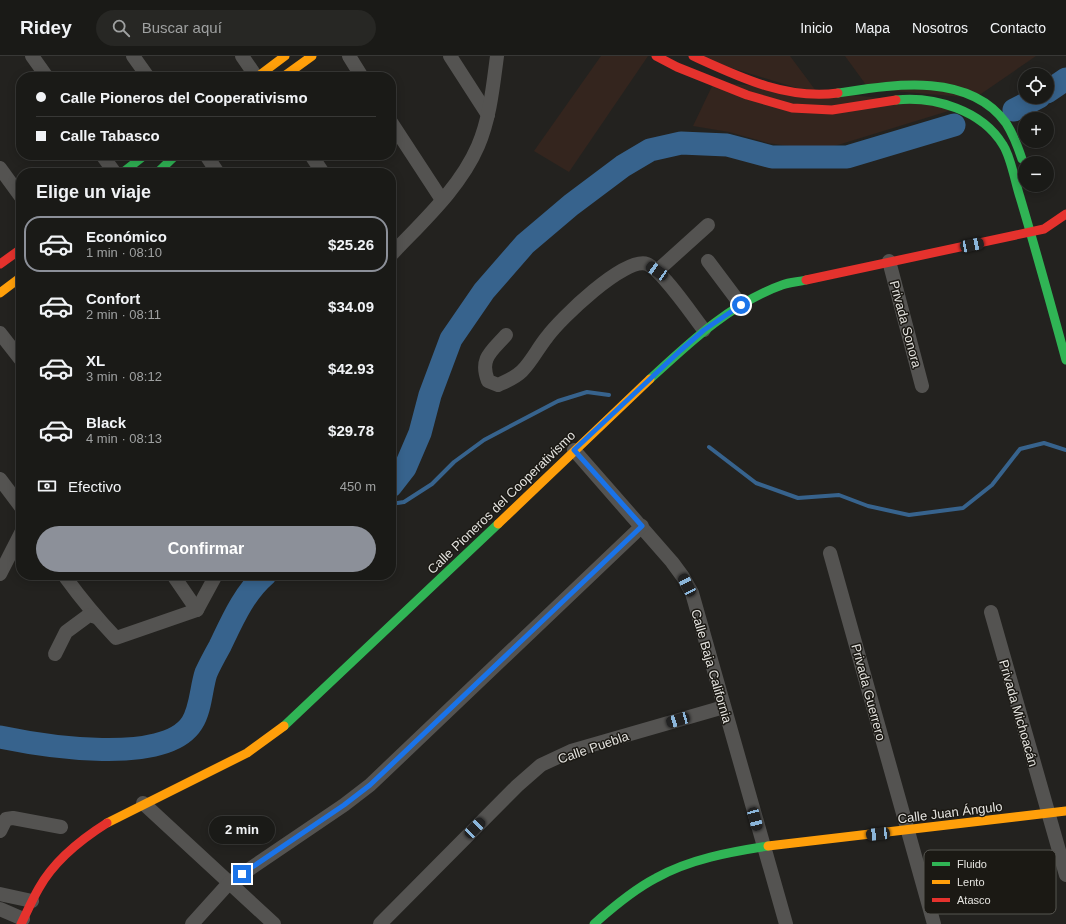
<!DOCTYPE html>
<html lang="es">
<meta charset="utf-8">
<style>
:root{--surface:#1a1a17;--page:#272724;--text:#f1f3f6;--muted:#9fa1a1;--line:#383836;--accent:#8c9099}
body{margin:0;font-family:Arial,sans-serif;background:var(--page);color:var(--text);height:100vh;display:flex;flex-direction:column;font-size:15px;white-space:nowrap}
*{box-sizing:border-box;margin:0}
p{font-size:13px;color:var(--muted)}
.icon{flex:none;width:22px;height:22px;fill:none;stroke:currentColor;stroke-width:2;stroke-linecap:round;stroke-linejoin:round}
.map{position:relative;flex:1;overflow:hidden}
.panel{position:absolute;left:16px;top:112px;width:380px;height:412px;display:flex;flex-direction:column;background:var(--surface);border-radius:16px;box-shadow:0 2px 10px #0003,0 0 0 1px var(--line)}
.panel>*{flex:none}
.banner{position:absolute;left:16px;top:16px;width:380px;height:88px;border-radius:16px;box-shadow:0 2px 10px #0003,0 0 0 1px var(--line);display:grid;align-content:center;height:88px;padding:0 20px;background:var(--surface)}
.tools{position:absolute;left:1018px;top:12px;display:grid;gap:8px}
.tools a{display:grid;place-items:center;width:36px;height:36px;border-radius:50%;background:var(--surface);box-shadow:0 2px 10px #0003,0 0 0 1px var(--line);font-size:20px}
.end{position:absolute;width:18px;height:18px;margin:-9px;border:5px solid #1a73e8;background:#fff;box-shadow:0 0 0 2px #fff}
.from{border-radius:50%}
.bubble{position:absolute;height:28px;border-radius:14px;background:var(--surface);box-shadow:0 2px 10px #0003,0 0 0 1px var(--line);font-size:13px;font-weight:600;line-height:28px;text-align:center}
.car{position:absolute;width:12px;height:24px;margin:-12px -6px;border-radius:5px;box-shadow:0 0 3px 1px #0007;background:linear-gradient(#222 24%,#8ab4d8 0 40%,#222 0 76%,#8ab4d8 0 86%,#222 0)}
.banner b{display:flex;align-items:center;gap:14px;height:38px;font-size:15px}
.banner b+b{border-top:1px solid var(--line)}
.banner i{width:10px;height:10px;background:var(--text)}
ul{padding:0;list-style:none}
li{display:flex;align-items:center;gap:12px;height:56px;margin:0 8px 6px;padding:0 12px;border:2px solid transparent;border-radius:16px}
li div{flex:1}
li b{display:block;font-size:15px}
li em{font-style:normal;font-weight:600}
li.selected{border-color:var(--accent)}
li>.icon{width:36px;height:36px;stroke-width:1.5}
h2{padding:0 20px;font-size:18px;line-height:48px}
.pay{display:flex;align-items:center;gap:10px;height:44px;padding:0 20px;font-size:15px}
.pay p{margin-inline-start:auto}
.action{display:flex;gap:8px;margin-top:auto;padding:8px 20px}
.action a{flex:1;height:46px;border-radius:24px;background:var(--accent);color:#fff;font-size:16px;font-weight:600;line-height:46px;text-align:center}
header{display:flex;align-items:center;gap:24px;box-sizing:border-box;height:56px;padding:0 20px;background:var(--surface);border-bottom:1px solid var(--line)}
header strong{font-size:19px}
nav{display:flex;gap:22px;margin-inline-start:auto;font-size:14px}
.search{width:280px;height:36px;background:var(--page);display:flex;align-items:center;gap:10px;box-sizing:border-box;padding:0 14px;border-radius:22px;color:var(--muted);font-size:15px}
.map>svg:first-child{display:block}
</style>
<header>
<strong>Ridey</strong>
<div class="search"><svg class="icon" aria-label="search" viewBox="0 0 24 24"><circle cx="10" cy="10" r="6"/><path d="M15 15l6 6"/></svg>Buscar aquí</div>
<nav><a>Inicio</a><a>Mapa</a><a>Nosotros</a><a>Contacto</a></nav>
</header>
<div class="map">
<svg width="1066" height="868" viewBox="0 0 1066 868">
<rect width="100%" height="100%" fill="#23221f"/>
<!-- commercial -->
<g fill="#34251e">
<polygon points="601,0 648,0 569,116 534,95"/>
<polygon points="693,0 790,0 819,39"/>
<polygon points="845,0 1036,0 975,42 869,33"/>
<polygon points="714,26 902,44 955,53 828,92 795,91 768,87 729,76 693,70"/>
</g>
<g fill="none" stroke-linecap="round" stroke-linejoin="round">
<!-- stream -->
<g stroke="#37638d" stroke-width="4">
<polyline points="709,391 756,427 798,442 839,439 868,450 909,459 963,452 992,429 1020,393 1044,387 1066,394"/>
<polyline points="391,448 404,446 432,428 454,406 484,384 558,345 587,336 609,339"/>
</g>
<!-- river -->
<g stroke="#37638d" stroke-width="23">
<polyline points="1047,36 1066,23"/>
<polyline points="1014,54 1039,41"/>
<polyline points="391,430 405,412 420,377 430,339 451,283 484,235 525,188 571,149 623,110 650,94 681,87 727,89 772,101 847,101 954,69"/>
<path d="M0,681C43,690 165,710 192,667C201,653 201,632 206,617C210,608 215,599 220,590C232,565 244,537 265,519"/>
</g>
<!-- street -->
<g stroke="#545351" stroke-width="14">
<polyline points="32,0 47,21"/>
<polyline points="133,0 148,21"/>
<polyline points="242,0 253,16"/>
<polyline points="349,0 362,21"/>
<polyline points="450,0 488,59"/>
<polyline points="391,66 442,144"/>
<polyline points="102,99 115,117"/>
<polyline points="206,99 218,117"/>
<polyline points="311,99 323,117"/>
<polyline points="0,112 21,141"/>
<path d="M391,199C422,166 460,132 478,90C490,62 493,30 497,0"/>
<polyline points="708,205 741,249"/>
<polyline points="889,205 922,330"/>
<polyline points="657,215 708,169"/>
<polyline points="0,277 21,304"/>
<path d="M506,279C492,295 479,302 488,325L498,329C507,325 515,322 522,315C532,305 538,292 547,281C560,263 625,200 647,208C662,214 693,260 704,274"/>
<polyline points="574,394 672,506 683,521 692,537 786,868"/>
<polyline points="0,423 21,451"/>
<polyline points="830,497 934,868"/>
<polyline points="0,518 21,477"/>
<path d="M68,519L66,522C82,544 98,563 116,582L197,554L216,519"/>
<polyline points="173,519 197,554"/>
<polyline points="991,556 1066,819"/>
<polyline points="55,598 66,576 89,559 96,561"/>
<polyline points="143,747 274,868"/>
<polyline points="0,775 6,763 13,762 61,771"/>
<polyline points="0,838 32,845"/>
<polyline points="0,853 23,863"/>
<polyline points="192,868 229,827 344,749 370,729 642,470"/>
<polyline points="380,868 517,730 541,709 571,695 724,651"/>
</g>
<!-- fast -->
<g stroke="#30b455" stroke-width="9">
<path d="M838,37C891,29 968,15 1006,67C1013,78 1018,91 1022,103"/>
<path d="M896,44C934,40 982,54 1003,89C1011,101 1015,126 1020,141C1036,195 1051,249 1066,304"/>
<polyline points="122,117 145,99"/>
<polyline points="157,117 176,99"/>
<path d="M650,323C689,287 731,247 782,229C790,226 798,226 806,224"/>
<polyline points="284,670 498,468"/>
<path d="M594,868C613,851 633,834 656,822C690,803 730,796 768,790"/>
</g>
<!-- slow -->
<g stroke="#ff9f0a" stroke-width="9">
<polyline points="257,21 285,0"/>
<polyline points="283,21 312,0"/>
<polyline points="0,237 21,221"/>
<polyline points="498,468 650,323"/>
<polyline points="107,767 247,697 284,670"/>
<polyline points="768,790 1066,755"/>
</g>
<!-- jam -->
<g stroke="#e5322d" stroke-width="9">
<polyline points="656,0 677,11 747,39 792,52 832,54 896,44"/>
<path d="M693,0C739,21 786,44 838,37"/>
<polyline points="0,208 21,193"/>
<polyline points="806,224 1044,173 1066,158"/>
<path d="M21,868C27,856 32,844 39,832C54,805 80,784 107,767"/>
</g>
</g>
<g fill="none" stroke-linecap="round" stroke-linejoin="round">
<!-- route -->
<polyline stroke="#1a73e8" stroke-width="5" points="242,818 344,749 370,729 642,470 574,394 681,294 704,274 741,249"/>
</g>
<g text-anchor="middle" stroke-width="3" stroke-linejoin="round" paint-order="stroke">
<!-- street labels -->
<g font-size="13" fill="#e4e3df" stroke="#1b1914">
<text transform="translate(906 268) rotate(75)" y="5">Privada Sonora</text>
<text transform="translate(501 446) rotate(-44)" y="5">Calle Pioneros del Cooperativismo</text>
<text transform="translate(712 610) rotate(74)" y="5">Calle Baja California</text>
<text transform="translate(869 636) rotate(75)" y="5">Privada Guerrero</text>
<text transform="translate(1019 657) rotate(74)" y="5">Privada Michoacán</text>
<text transform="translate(593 691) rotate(-19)" y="5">Calle Puebla</text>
<text transform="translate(950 756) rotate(-7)" y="5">Calle Juan Ángulo</text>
</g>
</g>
<!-- legend -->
<rect x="924" y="794" width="132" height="64" rx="6" fill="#1b1914" stroke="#575651" stroke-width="1"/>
<rect x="932" y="806" width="18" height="4" fill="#30b455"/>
<rect x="932" y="824" width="18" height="4" fill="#ff9f0a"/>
<rect x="932" y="842" width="18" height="4" fill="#e5322d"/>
<g font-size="11" fill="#e4e3df">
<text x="957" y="812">Fluido</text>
<text x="957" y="830">Lento</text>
<text x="957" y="848">Atasco</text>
</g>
</svg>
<div class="tools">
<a><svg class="icon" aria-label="locate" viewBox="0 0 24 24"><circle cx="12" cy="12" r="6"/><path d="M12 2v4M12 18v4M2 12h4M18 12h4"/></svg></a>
<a>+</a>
<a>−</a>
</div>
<i class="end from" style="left:741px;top:249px"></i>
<i class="end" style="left:242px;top:818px"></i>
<div class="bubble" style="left:209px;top:760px;width:66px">2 min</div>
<i class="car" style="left:972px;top:189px;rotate:79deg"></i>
<i class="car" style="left:657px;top:215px;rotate:304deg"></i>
<i class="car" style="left:687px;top:529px;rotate:333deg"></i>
<i class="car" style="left:678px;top:664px;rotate:254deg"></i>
<i class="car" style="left:755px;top:763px;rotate:165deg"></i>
<i class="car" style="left:475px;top:772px;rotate:44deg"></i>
<i class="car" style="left:878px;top:778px;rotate:264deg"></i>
<div class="banner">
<b><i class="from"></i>Calle Pioneros del Cooperativismo</b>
<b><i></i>Calle Tabasco</b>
</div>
<section class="panel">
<h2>Elige un viaje</h2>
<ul>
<li class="selected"><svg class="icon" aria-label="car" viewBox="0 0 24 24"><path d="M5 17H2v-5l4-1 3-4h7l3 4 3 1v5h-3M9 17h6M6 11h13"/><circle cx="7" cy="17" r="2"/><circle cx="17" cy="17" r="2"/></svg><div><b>Económico</b><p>1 min · 08:10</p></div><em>$25.26</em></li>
<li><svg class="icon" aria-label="car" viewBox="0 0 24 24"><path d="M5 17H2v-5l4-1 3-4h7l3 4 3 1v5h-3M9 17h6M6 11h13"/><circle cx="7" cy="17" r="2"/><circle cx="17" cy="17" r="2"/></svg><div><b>Confort</b><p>2 min · 08:11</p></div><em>$34.09</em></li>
<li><svg class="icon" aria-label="car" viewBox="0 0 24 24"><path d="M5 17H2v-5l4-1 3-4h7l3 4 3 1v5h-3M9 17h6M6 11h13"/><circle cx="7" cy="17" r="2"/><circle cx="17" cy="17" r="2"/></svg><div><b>XL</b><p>3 min · 08:12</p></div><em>$42.93</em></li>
<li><svg class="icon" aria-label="car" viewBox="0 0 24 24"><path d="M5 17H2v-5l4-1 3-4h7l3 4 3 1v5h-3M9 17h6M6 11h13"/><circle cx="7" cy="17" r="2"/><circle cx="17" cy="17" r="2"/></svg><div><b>Black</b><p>4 min · 08:13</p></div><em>$29.78</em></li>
</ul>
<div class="pay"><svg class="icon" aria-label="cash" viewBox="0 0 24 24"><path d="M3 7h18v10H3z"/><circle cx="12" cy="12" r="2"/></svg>Efectivo<p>450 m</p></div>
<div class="action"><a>Confirmar</a></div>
</section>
</div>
